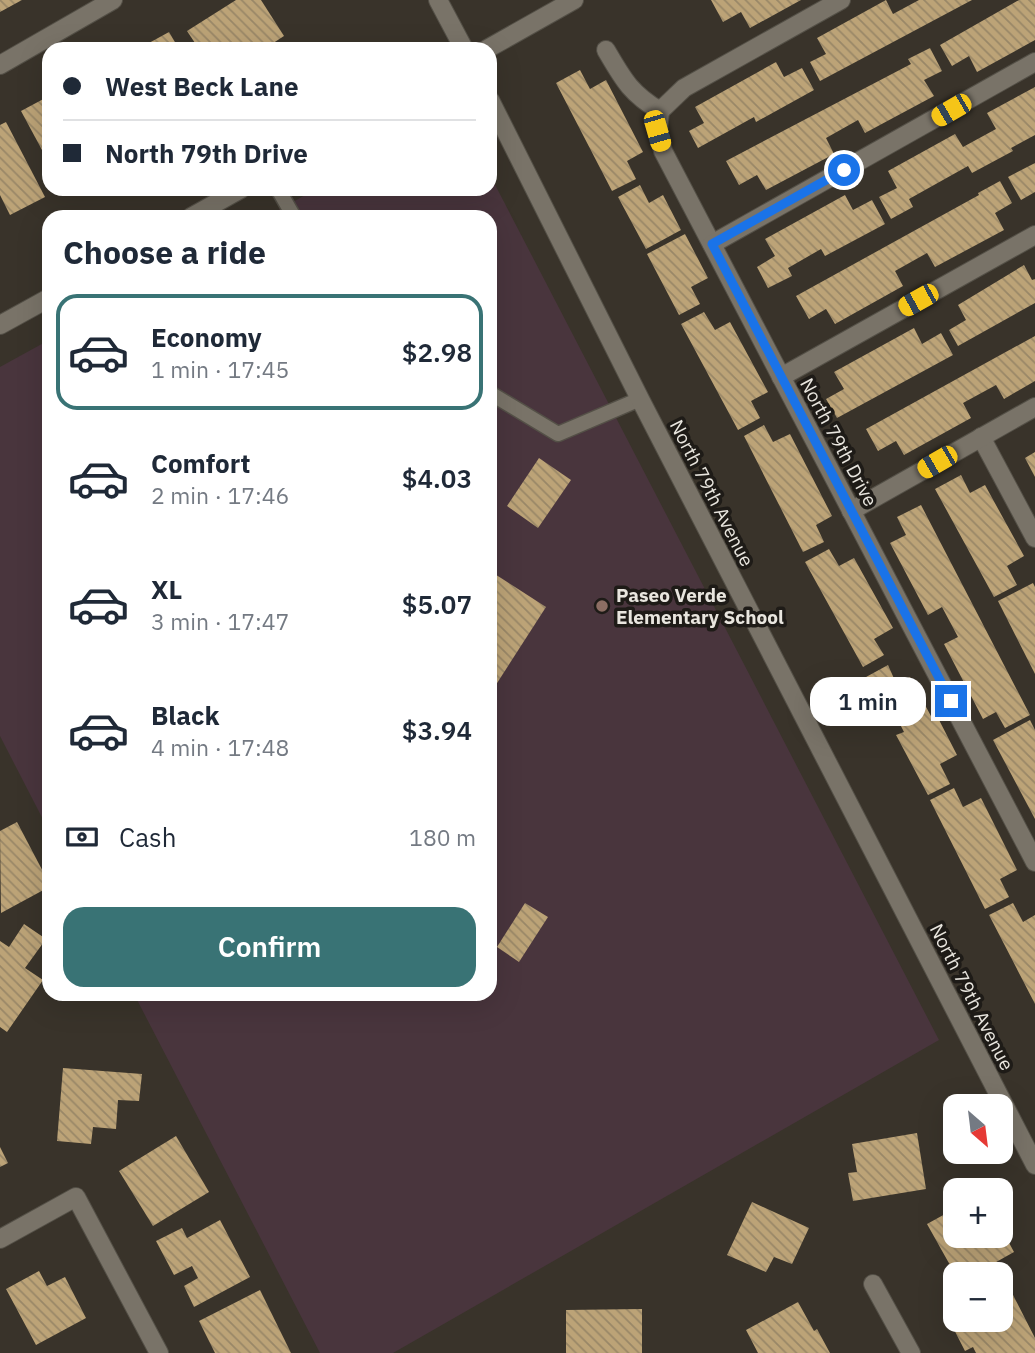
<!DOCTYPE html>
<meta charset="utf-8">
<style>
:root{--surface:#fff;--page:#f2f2f3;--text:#1f2937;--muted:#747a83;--line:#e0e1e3;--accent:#397375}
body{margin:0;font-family:"IBM Plex Sans",sans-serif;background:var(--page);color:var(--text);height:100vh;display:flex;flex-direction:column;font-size:26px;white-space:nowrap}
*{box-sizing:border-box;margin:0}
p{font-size:23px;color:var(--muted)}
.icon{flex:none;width:38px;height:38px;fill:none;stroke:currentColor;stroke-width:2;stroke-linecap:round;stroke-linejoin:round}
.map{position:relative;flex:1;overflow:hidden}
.panel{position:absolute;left:42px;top:210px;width:455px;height:791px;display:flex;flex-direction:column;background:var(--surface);border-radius:21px;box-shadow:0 7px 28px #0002}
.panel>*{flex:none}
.hud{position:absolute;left:42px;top:42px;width:455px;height:154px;border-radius:21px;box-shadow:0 7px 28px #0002;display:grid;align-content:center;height:154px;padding:0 21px;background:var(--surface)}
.needle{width:46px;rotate:152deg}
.fabs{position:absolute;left:943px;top:1094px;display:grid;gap:14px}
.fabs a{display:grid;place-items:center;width:70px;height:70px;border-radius:14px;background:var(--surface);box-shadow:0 7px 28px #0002;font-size:35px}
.end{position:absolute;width:32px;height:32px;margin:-16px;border:9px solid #1a73e8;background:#fff;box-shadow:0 0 0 4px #fff}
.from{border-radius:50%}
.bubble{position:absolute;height:49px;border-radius:21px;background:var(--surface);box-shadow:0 7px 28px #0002;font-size:23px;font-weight:600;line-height:49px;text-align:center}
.car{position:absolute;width:21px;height:42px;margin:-21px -10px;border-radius:9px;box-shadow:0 0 5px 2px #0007;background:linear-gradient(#f5c518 24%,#345 0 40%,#f5c518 0 76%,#345 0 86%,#f5c518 0)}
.hud b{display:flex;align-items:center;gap:24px;height:66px;font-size:26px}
.hud b+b{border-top:2px solid var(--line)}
.hud i{width:18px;height:18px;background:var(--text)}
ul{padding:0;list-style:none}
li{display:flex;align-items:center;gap:21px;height:116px;margin:0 14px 10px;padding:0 7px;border:4px solid transparent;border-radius:21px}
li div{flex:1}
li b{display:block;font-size:26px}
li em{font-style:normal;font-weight:600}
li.current{border-color:var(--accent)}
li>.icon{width:63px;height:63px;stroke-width:1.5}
h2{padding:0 21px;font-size:32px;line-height:84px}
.pay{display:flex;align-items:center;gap:18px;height:77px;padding:0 21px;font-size:26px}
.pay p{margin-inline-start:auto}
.action{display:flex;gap:14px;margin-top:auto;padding:14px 21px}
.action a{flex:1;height:80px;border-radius:21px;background:var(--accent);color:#fff;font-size:28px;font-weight:600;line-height:80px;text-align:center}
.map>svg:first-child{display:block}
</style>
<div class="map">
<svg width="1035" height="1353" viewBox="0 0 1035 1353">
<defs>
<pattern id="building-back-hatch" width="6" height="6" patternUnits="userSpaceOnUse" patternTransform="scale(1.75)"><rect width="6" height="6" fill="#bca377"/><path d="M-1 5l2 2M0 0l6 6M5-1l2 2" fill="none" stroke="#998767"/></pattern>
</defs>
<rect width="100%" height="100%" fill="#39332a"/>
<!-- education -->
<g fill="#49353d">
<polygon points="490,175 939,1040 393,1353 320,1353 134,994 490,994 490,217 266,217 316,189 490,189"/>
<polygon points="49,340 49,831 0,736 0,367"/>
</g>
<!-- building -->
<g fill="url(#building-back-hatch)">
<polygon points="0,0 22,0 0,12"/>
<polygon points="236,0 261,0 284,36 264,49 199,49 187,31"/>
<polygon points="711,0 801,0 750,28 741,12 723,22"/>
<polygon points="886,0 893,14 919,0 972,0 820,81 810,62 826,54 817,38"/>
<polygon points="1019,0 1035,0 1035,40 977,72 969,56 952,66 940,45"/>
<polygon points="169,32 179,49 138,49"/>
<polygon points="930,48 942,71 924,80 934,96 865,133 858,120 826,138 834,154 766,190 757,175 739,185 726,161 911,64 908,59"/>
<polygon points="776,62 784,77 802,68 814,90 756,122 754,117 698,148 689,131 704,123 695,107"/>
<polygon points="580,70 590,89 606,80 643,152 627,161 636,179 612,191 556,83"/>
<polygon points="1035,87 1035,135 1011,148 1013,151 972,173 968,166 909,199 913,207 891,219 879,197 897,188 888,171 955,134 963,147 996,129 987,113"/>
<polygon points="49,96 49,163 21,111"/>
<polygon points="6,122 45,197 10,215 0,195 0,125"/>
<polygon points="1035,163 1035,192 1021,200 1008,177"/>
<polygon points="1000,181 1012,203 995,213 1004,230 935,267 927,253 895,271 903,286 835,324 826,309 809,319 796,296 979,195 978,193"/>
<polygon points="640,185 649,203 663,195 681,230 646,249 618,197"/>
<polygon points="845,195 853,210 872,200 885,224 825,256 821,249 788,268 792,276 768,288 757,267 775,256 765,239"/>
<polygon points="685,234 708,278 691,287 700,304 679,315 647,254"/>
<polygon points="1024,265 1032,280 1035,279 1035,303 958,346 949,330 966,320 958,305"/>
<polygon points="704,312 715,330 730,322 768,392 751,401 760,418 738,430 681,324"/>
<polygon points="914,328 922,344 941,333 953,355 837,418 826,399 844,389 834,372"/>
<polygon points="1035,336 1035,381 1004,399 996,385 963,403 971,418 904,455 896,441 878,451 866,429"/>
<polygon points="764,425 773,442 790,434 832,516 816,525 824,542 803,552 744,436"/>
<polygon points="1035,452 1035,477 1025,458"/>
<polygon points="539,458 571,480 538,528 507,506"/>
<polygon points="961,475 970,493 985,485 1024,556 1007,566 1017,585 994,597 935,489"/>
<polygon points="921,505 1030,715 1005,728 996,712 983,719 944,644 958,637 942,607 928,615 890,543 906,535 897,517"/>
<polygon points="829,549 839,566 854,558 893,628 874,639 884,655 863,667 805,562"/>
<polygon points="490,571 546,607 490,694"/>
<polygon points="1033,583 1035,587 1035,674 998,601"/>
<polygon points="888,665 896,683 910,677 932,718 937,716 957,755 940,764 950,784 928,795 896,735 904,732 884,693 877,697 866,677"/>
<polygon points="1030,720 1035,730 1035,819 993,740"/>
<polygon points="954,788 963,807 981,798 1017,870 1000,879 1009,897 985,909 930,800"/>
<polygon points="17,822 49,883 49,887 1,913 0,831"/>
<polygon points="525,903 548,917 519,962 497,947"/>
<polygon points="1013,903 1023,922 1035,915 1035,1004 989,915"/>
<polygon points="24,924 46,939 25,968 43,980 7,1032 0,1027 0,941 9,947"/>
<polygon points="63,1068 142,1074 139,1101 118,1100 116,1129 93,1127 91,1144 57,1141"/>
<polygon points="917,1133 926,1189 853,1201 848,1173 857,1172 852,1144"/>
<polygon points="176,1136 209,1192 153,1226 119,1171"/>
<polygon points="0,1147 8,1163 0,1167"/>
<polygon points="752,1202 809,1228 792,1264 774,1257 766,1272 727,1255"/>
<polygon points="956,1208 956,1236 1001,1236 1001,1228 1014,1252 982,1270 984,1274 955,1274 927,1224"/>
<polygon points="220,1220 250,1277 194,1307 184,1286 198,1278 192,1266 174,1275 156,1241 182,1228 187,1238"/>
<polygon points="39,1271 47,1286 65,1277 86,1318 36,1345 6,1289"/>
<polygon points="1009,1287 1035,1338 1035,1353 976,1353 973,1347 965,1351 948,1318 956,1314 956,1320 1001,1320 1001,1291"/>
<polygon points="260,1290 291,1353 215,1353 199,1321"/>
<polygon points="798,1302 814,1331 817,1329 830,1353 758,1353 746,1330"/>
<polygon points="642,1309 642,1353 566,1353 566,1310"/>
</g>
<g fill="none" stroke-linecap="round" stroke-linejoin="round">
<!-- service casing -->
<g stroke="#545047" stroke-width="17">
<g id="service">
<polyline points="278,189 294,217"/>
<polyline points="490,393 558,434 640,399"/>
</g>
</g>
<!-- minor casing -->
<g stroke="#545047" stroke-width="20">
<g id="minor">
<path d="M606,50C623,79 630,93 660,111"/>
<polyline points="0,65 113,0"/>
<polyline points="490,100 640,399 1035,1165"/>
<polyline points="660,111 658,131 663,151 1035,862"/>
<polyline points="660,111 684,88 841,0"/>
<polyline points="712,244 1035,62"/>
<polyline points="781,377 1035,235"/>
<polyline points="981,437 1035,538"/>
<polyline points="851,511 1035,407"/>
<polyline points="0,1239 76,1197 159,1353"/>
<polyline points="873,1284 911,1353"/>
</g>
</g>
<!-- tertiary casing -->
<g stroke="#545047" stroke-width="20">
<g id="tertiary">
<polyline points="438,0 464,49"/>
<polyline points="487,49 574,0"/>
<polyline points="191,217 241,189"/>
<polyline points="0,325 49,298"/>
</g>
</g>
<!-- service -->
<use href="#service" stroke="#797368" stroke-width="14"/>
<!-- minor -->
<use href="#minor" stroke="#797368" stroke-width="18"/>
<!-- tertiary -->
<use href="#tertiary" stroke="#797368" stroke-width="18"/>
</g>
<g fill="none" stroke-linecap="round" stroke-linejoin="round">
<!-- route -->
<polyline stroke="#1a73e8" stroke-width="9" points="844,170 712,244 951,701"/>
</g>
<!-- markers -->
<circle fill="#8d6e63" stroke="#1e1b17" stroke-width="2.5" cx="602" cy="606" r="7"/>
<g text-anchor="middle" stroke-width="7" stroke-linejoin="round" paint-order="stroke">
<!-- street labels -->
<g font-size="19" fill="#e9e6df" stroke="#1e1b17">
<text transform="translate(839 442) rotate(62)" y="7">North 79th Drive</text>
<text transform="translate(712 493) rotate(63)" y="7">North 79th Avenue</text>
<text transform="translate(972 997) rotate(63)" y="7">North 79th Avenue</text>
</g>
<!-- poi labels -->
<g font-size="19" font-weight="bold" fill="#e9e6df" stroke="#1e1b17" text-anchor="start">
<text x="616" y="602">Paseo Verde<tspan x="616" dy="22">Elementary School</tspan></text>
</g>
</g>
</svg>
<div class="fabs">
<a><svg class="needle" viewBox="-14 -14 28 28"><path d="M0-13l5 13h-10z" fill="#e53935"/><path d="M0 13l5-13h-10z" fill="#747a83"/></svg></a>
<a>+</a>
<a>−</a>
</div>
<i class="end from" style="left:844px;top:170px"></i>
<i class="end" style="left:951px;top:701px"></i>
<div class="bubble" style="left:810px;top:677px;width:116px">1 min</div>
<i class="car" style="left:951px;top:110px;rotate:240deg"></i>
<i class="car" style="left:657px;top:131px;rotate:164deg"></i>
<i class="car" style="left:918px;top:300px;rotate:241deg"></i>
<i class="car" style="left:937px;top:462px;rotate:240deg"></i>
<div class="hud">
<b><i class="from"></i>West Beck Lane</b>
<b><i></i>North 79th Drive</b>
</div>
<section class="panel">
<h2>Choose a ride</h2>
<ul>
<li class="current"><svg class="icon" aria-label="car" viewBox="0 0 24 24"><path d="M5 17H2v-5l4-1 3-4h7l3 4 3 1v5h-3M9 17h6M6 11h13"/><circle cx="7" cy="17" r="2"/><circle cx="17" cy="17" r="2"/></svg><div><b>Economy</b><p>1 min · 17:45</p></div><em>$2.98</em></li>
<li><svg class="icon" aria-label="car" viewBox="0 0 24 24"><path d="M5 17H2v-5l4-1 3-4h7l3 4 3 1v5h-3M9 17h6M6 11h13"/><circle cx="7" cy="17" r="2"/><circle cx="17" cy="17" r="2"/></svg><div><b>Comfort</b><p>2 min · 17:46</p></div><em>$4.03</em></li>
<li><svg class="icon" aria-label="car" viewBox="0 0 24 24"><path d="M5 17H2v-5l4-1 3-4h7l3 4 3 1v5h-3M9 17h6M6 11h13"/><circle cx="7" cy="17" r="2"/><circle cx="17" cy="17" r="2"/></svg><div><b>XL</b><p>3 min · 17:47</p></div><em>$5.07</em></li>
<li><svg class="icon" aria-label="car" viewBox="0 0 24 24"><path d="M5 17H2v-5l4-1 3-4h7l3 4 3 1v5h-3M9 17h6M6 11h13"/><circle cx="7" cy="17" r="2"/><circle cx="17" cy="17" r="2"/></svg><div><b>Black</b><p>4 min · 17:48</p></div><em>$3.94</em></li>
</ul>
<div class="pay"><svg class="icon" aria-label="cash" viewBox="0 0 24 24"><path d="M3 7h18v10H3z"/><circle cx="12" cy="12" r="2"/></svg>Cash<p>180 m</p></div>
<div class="action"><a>Confirm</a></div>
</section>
</div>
